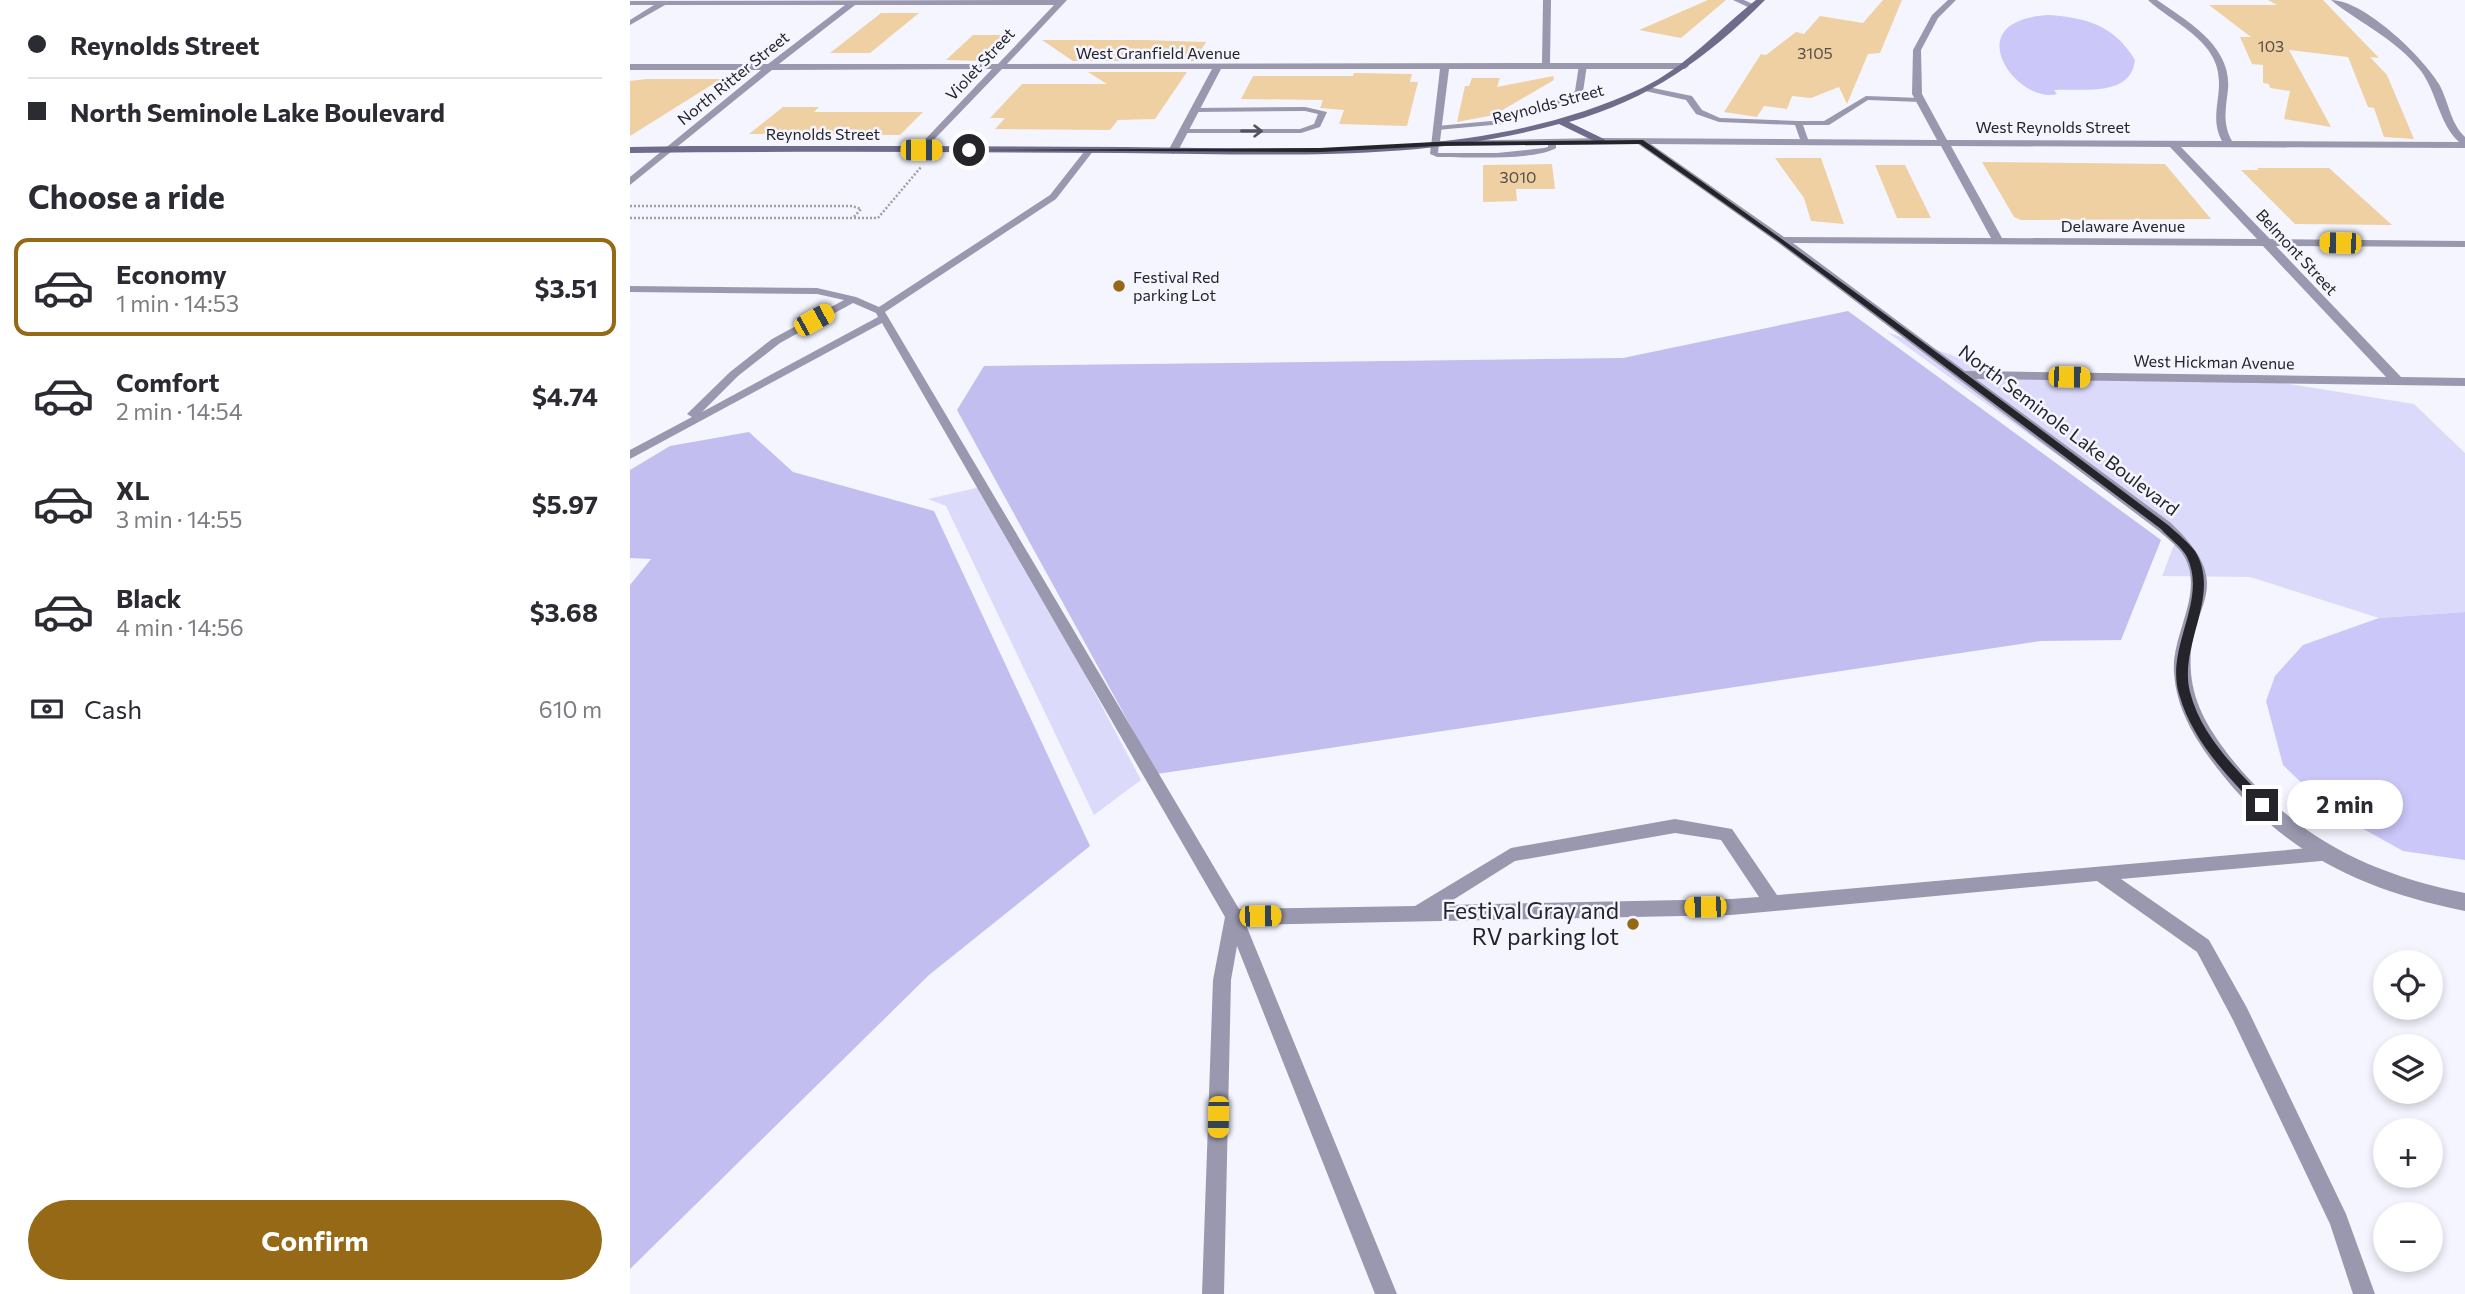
<!DOCTYPE html>
<meta charset="utf-8">
<style>
:root{--surface:#fff;--page:#f7f7f7;--text:#2b2b33;--muted:#7c7c81;--line:#e1e1e2;--accent:#956916}
body{margin:0;font-family:Commissioner,sans-serif;background:var(--page);color:var(--text);height:100vh;display:flex;flex-direction:column;font-size:26px;white-space:nowrap}
*{box-sizing:border-box;margin:0}
p{font-size:23px;color:var(--muted)}
.icon{flex:none;width:38px;height:38px;fill:none;stroke:currentColor;stroke-width:2;stroke-linecap:round;stroke-linejoin:round}
.map{position:relative;flex:1;overflow:hidden}
.drawer{display:flex;flex-direction:column;background:var(--surface);width:630px}
.drawer>*{flex:none}
.banner{display:grid;align-content:center;height:154px;padding:0 28px;background:var(--surface)}
.fabs{position:absolute;left:1743px;top:950px;display:grid;gap:14px}
.fabs a{display:grid;place-items:center;width:70px;height:70px;border-radius:50%;background:var(--surface);box-shadow:0 4px 10px #0003;font-size:35px}
.end{position:absolute;width:32px;height:32px;margin:-16px;border:9px solid #24242a;background:#fff;box-shadow:0 0 0 4px #fff}
.from{border-radius:50%}
.bubble{position:absolute;height:49px;border-radius:24px;background:var(--surface);box-shadow:0 4px 10px #0003;font-size:23px;font-weight:700;line-height:49px;text-align:center}
.car{position:absolute;width:21px;height:42px;margin:-21px -10px;border-radius:9px;box-shadow:0 0 5px 2px #0007;background:linear-gradient(#f5c518 24%,#345 0 40%,#f5c518 0 76%,#345 0 86%,#f5c518 0)}
.banner b{display:flex;align-items:center;gap:24px;height:66px;font-size:26px}
.banner b+b{border-top:2px solid var(--line)}
.banner i{width:18px;height:18px;background:var(--text)}
ul{padding:0;list-style:none}
li{display:flex;align-items:center;gap:21px;height:98px;margin:0 14px 10px;padding:0 14px;border:4px solid transparent;border-radius:14px}
li div{flex:1}
li b{display:block;font-size:26px}
li em{font-style:normal;font-weight:700}
li.active{border-color:var(--accent)}
li>.icon{width:63px;height:63px;stroke-width:1.5}
h2{padding:0 28px;font-size:32px;line-height:84px}
.pay{display:flex;align-items:center;gap:18px;height:77px;padding:0 28px;font-size:26px}
.pay p{margin-inline-start:auto}
.action{display:flex;gap:14px;margin-top:auto;padding:14px 28px}
.action a{flex:1;height:80px;border-radius:42px;background:var(--accent);color:#fff;font-size:28px;font-weight:700;line-height:80px;text-align:center}
main{display:flex;flex:1;min-height:0}
.map>svg:first-child{display:block}
</style>
<main>
<section class="drawer">
<div class="banner">
<b><i class="from"></i>Reynolds Street</b>
<b><i></i>North Seminole Lake Boulevard</b>
</div>
<h2>Choose a ride</h2>
<ul>
<li class="active"><svg class="icon" aria-label="car" viewBox="0 0 24 24"><path d="M5 17H2v-5l4-1 3-4h7l3 4 3 1v5h-3M9 17h6M6 11h13"/><circle cx="7" cy="17" r="2"/><circle cx="17" cy="17" r="2"/></svg><div><b>Economy</b><p>1 min · 14:53</p></div><em>$3.51</em></li>
<li><svg class="icon" aria-label="car" viewBox="0 0 24 24"><path d="M5 17H2v-5l4-1 3-4h7l3 4 3 1v5h-3M9 17h6M6 11h13"/><circle cx="7" cy="17" r="2"/><circle cx="17" cy="17" r="2"/></svg><div><b>Comfort</b><p>2 min · 14:54</p></div><em>$4.74</em></li>
<li><svg class="icon" aria-label="car" viewBox="0 0 24 24"><path d="M5 17H2v-5l4-1 3-4h7l3 4 3 1v5h-3M9 17h6M6 11h13"/><circle cx="7" cy="17" r="2"/><circle cx="17" cy="17" r="2"/></svg><div><b>XL</b><p>3 min · 14:55</p></div><em>$5.97</em></li>
<li><svg class="icon" aria-label="car" viewBox="0 0 24 24"><path d="M5 17H2v-5l4-1 3-4h7l3 4 3 1v5h-3M9 17h6M6 11h13"/><circle cx="7" cy="17" r="2"/><circle cx="17" cy="17" r="2"/></svg><div><b>Black</b><p>4 min · 14:56</p></div><em>$3.68</em></li>
</ul>
<div class="pay"><svg class="icon" aria-label="cash" viewBox="0 0 24 24"><path d="M3 7h18v10H3z"/><circle cx="12" cy="12" r="2"/></svg>Cash<p>610 m</p></div>
<div class="action"><a>Confirm</a></div>
</section>
<div class="map">
<svg width="1835" height="1294" viewBox="0 0 1835 1294">
<rect width="100%" height="100%" fill="#f5f5ff"/>
<!-- green -->
<g fill="#dcdafa">
<polygon points="1257,332 1366,371 1622,378 1784,404 1835,453 1835,612 1749,618 1620,577 1532,576 1544,545 1538,535"/>
<polygon points="355,486 511,780 464,815 316,506 298,499"/>
</g>
<!-- forest -->
<g fill="#c2beef">
<polygon points="1218,311 1531,540 1491,640 1411,641 527,774 327,410 354,366 993,358"/>
<polygon points="119,432 163,472 304,511 460,846 299,975 0,1269 0,585 21,559 0,558 0,470 40,446"/>
</g>
<!-- water -->
<g fill="#cbc7f9">
<path d="M1419,15C1457,18 1484,25 1505,60C1501,98 1451,88 1424,90L1427,94C1388,105 1324,20 1419,15Z"/>
<polygon points="1835,612 1835,860 1773,851 1701,811 1653,765 1636,701 1645,676 1673,645 1749,618"/>
</g>
<!-- building -->
<g fill="#efd0a2">
<polygon points="1078,0 1096,0 1051,38 1009,30"/>
<polygon points="1253,0 1272,0 1250,53 1238,54 1217,104 1209,87 1181,98 1162,96 1157,109 1134,106 1127,117 1094,112 1131,54 1136,55 1166,32 1174,34 1190,16 1233,23"/>
<polygon points="1638,0 1693,0 1749,58 1740,57 1757,75 1784,139 1754,137 1744,108 1738,107 1718,57 1659,50 1701,127 1654,119 1660,91 1640,88 1639,84 1633,83 1633,65 1622,64 1610,37 1621,37 1579,5 1647,5"/>
<polygon points="251,13 289,13 240,53 200,53"/>
<polygon points="343,35 379,35 353,61 316,60"/>
<polygon points="412,40 515,40 576,42 564,61 443,61"/>
<polygon points="458,72 557,72 525,119 488,120 480,130 365,129 375,118 360,118 392,84 477,84"/>
<polygon points="724,73 782,74 780,82 788,82 777,126 709,124 714,110 690,108 693,100 611,99 623,76 723,76"/>
<polygon points="923,76 924,80 864,115 827,122 835,86 839,86 842,78 870,78 867,87"/>
<polygon points="17,79 91,79 0,136 0,81"/>
<polygon points="153,107 189,107 184,112 293,112 270,135 119,134"/>
<polygon points="1145,158 1191,158 1214,224 1181,221 1174,198"/>
<polygon points="1352,162 1535,164 1581,219 1391,220 1384,217"/>
<polygon points="922,164 925,189 886,189 887,201 853,202 853,165"/>
<polygon points="1245,165 1275,165 1301,218 1267,218"/>
<polygon points="1627,168 1699,168 1762,225 1665,224 1611,170 1629,170"/>
</g>
<g fill="none" stroke-linecap="round" stroke-linejoin="round">
<!-- path -->
<g stroke="#9f9fa8" stroke-width="2.5" stroke-dasharray="2 2" stroke-linecap="butt">
<polyline points="0,206 222,206 231,209 224,217"/>
<polyline points="0,218 248,218 291,167"/>
</g>
<!-- lane -->
<g fill="#9a98ae" fill-rule="evenodd">
<polygon points="953,63 957,65 953,92 945,100 873,124 807,130 803,128 807,126 872,120 939,96 945,91 949,65"/>
<polygon points="1018,87 1062,96 1072,110 1090,118 1168,121 1194,121 1236,96 1290,98 1294,100 1290,102 1238,100 1199,125 1173,125 1179,142 1175,144 1171,142 1165,125 1089,122 1066,114 1056,100 1015,91 1015,87"/>
<polygon points="675,107 697,112 690,127 671,133 553,133 549,131 553,129 670,129 684,124 688,114 675,111 565,112 561,110 565,108"/>
<path d="M922,140L926,142V148C904,161 835,157 807,157L800,154L801,144L805,142L809,144L808,153H867L914,148L918,147V142Z"/>
<path d="M457,148L464,150L426,199L255,312L609,909L785,906L881,848L1045,819L1102,829L1147,895L1691,847L1697,849L1699,854L1697,859L1691,861L1491,879L1579,940L1617,1008L1716,1214L1745,1294H1723L1700,1224L1603,1020L1567,952L1467,881L1101,915L616,925L767,1294H745L607,946L601,980L594,1294H572L583,980L595,917L252,323L0,459V450L62,417L57,414L59,412L100,372L142,339L214,300L187,294L0,292V286L187,288L226,297L249,307L420,195ZM223,303L246,313L248,317L72,412L108,376L150,343ZM1045,833L1091,840L1129,897L1101,899L815,905L885,861Z"/>
</g>
<!-- street -->
<g fill="#9a98ae" fill-rule="evenodd">
<path d="M437,0L377,64L912,63L913,0H921L920,63H1055L1059,66L1055,69H819L810,141L970,138L1307,140L1282,94L1283,50L1302,15L1318,0H1326L1308,18L1291,50L1292,94L1317,140L1592,141C1581,121 1589,104 1589,83C1590,41 1544,24 1518,0H1527C1557,21 1602,46 1598,89C1596,108 1592,123 1602,141L1829,142C1809,124 1807,93 1791,71C1766,39 1731,24 1701,0C1734,0 1793,57 1809,84C1819,102 1820,123 1835,137V148L1551,147L1640,239L1835,241V247L1646,246L1771,377L1835,378V386L1346,379L1541,523C1612,591 1555,602 1561,673C1564,707 1581,732 1601,758C1665,837 1737,873 1835,893V911C1731,890 1653,853 1587,768C1565,739 1546,709 1544,672C1541,633 1577,590 1552,553C1546,545 1537,538 1529,531L1147,242L1008,144L801,146L810,69H591L548,151L543,154L538,151L582,69H372L291,153L287,152V148L362,69L142,70L0,185V177L131,70H0V64H138L215,5H35L0,25V20L24,5H0V1ZM225,5H424L368,64H149ZM1021,144L1311,146L1361,238L1154,237ZM1321,146L1540,147L1627,239L1372,238ZM1163,243L1633,246L1756,377L1335,371Z"/>
<polygon points="1103,0 1114,0 1127,6 1120,8"/>
</g>
<!-- secondary -->
<path fill="#6e6c8a" fill-rule="evenodd" d="M1126,0H1135C1077,58 1019,100 939,122L974,139L975,141L970,144L929,124C786,163 639,154 492,153C328,152 164,151 0,153V147L62,146C206,146 350,146 494,147C667,148 852,163 1012,88C1056,67 1089,29 1126,0Z"/>
</g>
<!-- one-way arrows -->
<defs><path id="oneway-shaft" d="M-6 0H5M1.5-3L5.5 0L1.5 3" fill="none" stroke-width="1.6" stroke-linecap="round" stroke-linejoin="round" transform="scale(1.75)"/></defs>
<use stroke="#53525f" href="#oneway-shaft" transform="translate(622 131)"/>
<!-- route -->
<path fill="#24242a" d="M1013,140C1191,265 1365,395 1538,525C1547,533 1558,542 1565,551C1592,595 1548,645 1560,692C1571,736 1607,770 1637,801V808H1628C1596,775 1562,740 1549,694C1535,647 1578,601 1557,557C1552,547 1539,538 1531,529L1148,241L1010,144L805,146L690,152L336,150L690,148L805,142Z"/>
<!-- markers -->
<g fill="#956916" stroke="#f5f5ff" stroke-width="2.5">
<circle cx="489" cy="286" r="7"/>
<circle cx="1003" cy="924" r="7"/>
</g>
<g text-anchor="middle" stroke-width="5" stroke-linejoin="round" paint-order="stroke">
<!-- number labels -->
<g font-size="16" fill="#574f48">
<text x="1641" y="52">103</text>
<text x="1185" y="59">3105</text>
<text x="888" y="183">3010</text>
</g>
<!-- far-street labels -->
<g font-size="16" fill="#24242a" stroke="#f5f5ff">
<text x="528" y="59">West Granfield Avenue</text>
<text transform="translate(350 64) rotate(-47)" y="6">Violet Street</text>
<text transform="translate(103 78) rotate(-39)" y="6">North Ritter Street</text>
<text transform="translate(918 104) rotate(-15)" y="6">Reynolds Street</text>
<text x="1423" y="133">West Reynolds Street</text>
<text x="193" y="140">Reynolds Street</text>
<text x="1493" y="232">Delaware Avenue</text>
<text transform="translate(1667 252) rotate(47)" y="6">Belmont Street</text>
<text transform="translate(1584 362) rotate(1)" y="6">West Hickman Avenue</text>
</g>
<!-- far-poi labels -->
<g font-size="16" fill="#24242a" stroke="#f5f5ff" text-anchor="start">
<text x="503" y="283">Festival Red<tspan x="503" dy="18">parking Lot</tspan></text>
</g>
<!-- street labels -->
<g font-size="19" fill="#24242a" stroke="#f5f5ff">
<text transform="translate(1439 430) rotate(37)" y="7">North Seminole Lake Boulevard</text>
</g>
<!-- near-poi labels -->
<g font-size="23" fill="#24242a" stroke="#f5f5ff" text-anchor="end">
<text x="989" y="919">Festival Gray and<tspan x="989" dy="26">RV parking lot</tspan></text>
</g>
</g>
</svg>
<div class="fabs">
<a><svg class="icon" aria-label="locate" viewBox="0 0 24 24"><circle cx="12" cy="12" r="6"/><path d="M12 2v4M12 18v4M2 12h4M18 12h4"/></svg></a>
<a><svg class="icon" aria-label="layers" viewBox="0 0 24 24"><path d="M12 4l9 5-9 5-9-5zM3 14l9 5 9-5"/></svg></a>
<a>+</a>
<a>−</a>
</div>
<i class="end from" style="left:339px;top:150px"></i>
<i class="end" style="left:1632px;top:805px"></i>
<div class="bubble" style="left:1657px;top:780px;width:116px">2 min</div>
<i class="car" style="left:291px;top:150px;rotate:90deg"></i>
<i class="car" style="left:1710px;top:243px;rotate:271deg"></i>
<i class="car" style="left:184px;top:320px;rotate:61deg"></i>
<i class="car" style="left:1439px;top:377px;rotate:91deg"></i>
<i class="car" style="left:1075px;top:907px;rotate:269deg"></i>
<i class="car" style="left:630px;top:916px;rotate:89deg"></i>
<i class="car" style="left:588px;top:1117px;rotate:181deg"></i>
</div>
</main>
